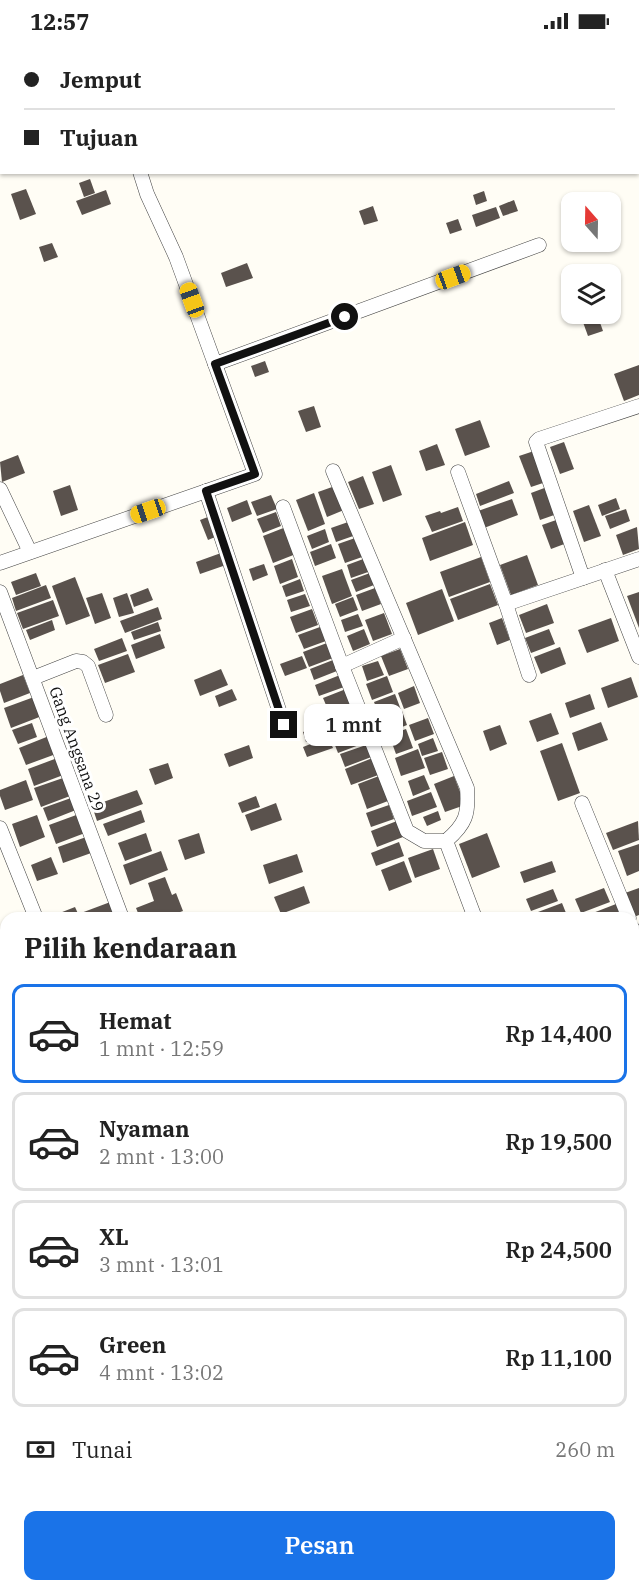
<!DOCTYPE html>
<html lang="id">
<meta charset="utf-8">
<style>
:root{--surface:#fff;--page:#f6f6f6;--text:#222;--muted:#767676;--line:#e0e0e0;--accent:#1a73e8}
body{margin:0;font-family:"IBM Plex Serif",serif;background:var(--page);color:var(--text);height:100vh;display:flex;flex-direction:column;font-size:22px;white-space:nowrap}
*{box-sizing:border-box;margin:0}
p{font-size:20px;color:var(--muted)}
.icon{flex:none;width:33px;height:33px;fill:none;stroke:currentColor;stroke-width:2;stroke-linecap:round;stroke-linejoin:round}
.map{position:relative;flex:1;overflow:hidden}
.drawer{position:absolute;left:0px;top:870px;width:639px;height:680px;display:flex;flex-direction:column;background:var(--surface);border-radius:18px 18px 0 0;box-shadow:0 2px 4px #0004}
.drawer>*{flex:none}
.top-card{position:absolute;left:0px;top:0px;width:639px;height:132px;box-shadow:0 2px 4px #0004;display:grid;align-content:center;height:132px;padding:0 24px;background:var(--surface)}
.needle{width:39px;rotate:340deg}
.tools{position:absolute;left:561px;top:150px;display:grid;gap:12px}
.tools a{display:grid;place-items:center;width:60px;height:60px;border-radius:12px;background:var(--surface);box-shadow:0 2px 4px #0004;font-size:30px}
.end{position:absolute;width:27px;height:27px;margin:-14px;border:8px solid #111;background:#fff;box-shadow:0 0 0 3px #fff}
.from{border-radius:50%}
.bubble{position:absolute;height:42px;border-radius:12px;background:var(--surface);box-shadow:0 2px 4px #0004;font-size:20px;font-weight:600;line-height:42px;text-align:center}
.car{position:absolute;width:18px;height:36px;margin:-18px -9px;border-radius:8px;box-shadow:0 0 4px 2px #0007;background:linear-gradient(#f5c518 24%,#345 0 40%,#f5c518 0 76%,#345 0 86%,#f5c518 0)}
.top-card b{display:flex;align-items:center;gap:21px;height:57px;font-size:22px}
.top-card b+b{border-top:2px solid var(--line)}
.top-card i{width:15px;height:15px;background:var(--text)}
ul{padding:0;list-style:none}
li{display:flex;align-items:center;gap:18px;height:99px;margin:0 12px 9px;padding:0 12px;border:3px solid var(--line);border-radius:12px}
li div{flex:1}
li b{display:block;font-size:22px}
li em{font-style:normal;font-weight:600}
li.current{border-color:var(--accent)}
li>.icon{width:54px;height:54px;stroke-width:1.5}
h2{padding:0 24px;font-size:27px;line-height:72px}
.pay{display:flex;align-items:center;gap:15px;height:66px;padding:0 24px;font-size:22px}
.pay p{margin-inline-start:auto}
.action{display:flex;gap:12px;margin-top:auto;padding:12px 24px}
.action a{flex:1;height:69px;border-radius:12px;background:var(--accent);color:#fff;font-size:24px;font-weight:600;line-height:69px;text-align:center}
.status{display:flex;justify-content:space-between;align-items:center;height:42px;padding:0 30px;background:var(--surface);direction:ltr}
.status svg{height:16px;fill:currentColor}
.map>svg:first-child{display:block}
</style>
<div class="status"><b>12:57</b><svg viewBox="0 0 49 12"><path d="M0 12V9h3v3zM5 12V6h3v6zM10 12V3h3v9zM15 12V0h3v12zM26 1h20v11H26zM47 4h2v5h-2z"/></svg></div>
<div class="map">
<svg width="639" height="1549" viewBox="0 0 639 1549">
<rect width="100%" height="100%" fill="#fffdf5"/>
<!-- building -->
<g fill="#5a524d">
<polygon points="90,137 95,151 84,155 79,141"/>
<polygon points="26,147 36,172 20,178 11,152"/>
<polygon points="106,148 111,162 82,173 76,159"/>
<polygon points="484,149 487,159 476,163 473,153"/>
<polygon points="514,158 518,169 503,174 499,164"/>
<polygon points="373,164 378,179 364,183 359,169"/>
<polygon points="496,165 500,176 476,185 472,173"/>
<polygon points="458,177 462,188 450,192 446,181"/>
<polygon points="52,201 58,215 44,220 39,205"/>
<polygon points="247,221 253,236 226,245 221,231"/>
<polygon points="580,272 597,272 603,289 588,294"/>
<polygon points="265,319 269,330 255,335 251,324"/>
<polygon points="639,323 639,353 624,359 614,332"/>
<polygon points="314,364 321,385 306,390 298,369"/>
<polygon points="480,378 490,405 465,414 455,387"/>
<polygon points="564,400 574,427 560,432 550,405"/>
<polygon points="437,402 445,423 426,429 419,409"/>
<polygon points="534,409 546,440 531,445 519,414"/>
<polygon points="18,413 25,431 2,440 0,420"/>
<polygon points="391,423 402,453 383,460 372,430"/>
<polygon points="363,434 374,462 359,467 348,440"/>
<polygon points="509,439 514,451 480,464 476,452"/>
<polygon points="70,443 78,468 61,474 53,449"/>
<polygon points="335,444 344,468 327,475 318,450"/>
<polygon points="547,445 557,472 540,478 531,451"/>
<polygon points="314,451 325,482 308,489 296,458"/>
<polygon points="271,453 277,467 257,474 251,460"/>
<polygon points="616,456 620,467 602,474 598,463"/>
<polygon points="512,457 518,473 484,486 478,469"/>
<polygon points="247,458 252,472 232,480 227,466"/>
<polygon points="589,463 601,494 584,500 573,469"/>
<polygon points="458,465 463,479 432,490 425,474 440,469 441,471"/>
<polygon points="626,467 630,479 610,487 605,474"/>
<polygon points="276,470 281,484 263,491 257,477"/>
<polygon points="213,473 220,493 208,498 200,478"/>
<polygon points="559,477 567,501 551,507 542,483"/>
<polygon points="351,479 356,493 336,500 331,486"/>
<polygon points="465,480 473,503 430,519 422,496"/>
<polygon points="286,485 296,512 273,521 263,494"/>
<polygon points="637,485 639,507 623,513 616,493"/>
<polygon points="325,487 329,500 312,507 307,494"/>
<polygon points="358,495 365,514 345,521 338,502"/>
<polygon points="331,502 336,516 315,524 310,510"/>
<polygon points="221,511 226,523 200,532 196,520"/>
<polygon points="527,513 538,543 511,553 500,523"/>
<polygon points="481,515 490,540 449,555 440,530"/>
<polygon points="366,516 371,529 351,536 347,523"/>
<polygon points="292,517 298,535 280,542 274,524"/>
<polygon points="264,522 268,533 253,539 249,527"/>
<polygon points="342,527 352,554 332,562 322,534"/>
<polygon points="36,531 41,544 16,553 11,540"/>
<polygon points="370,531 374,543 356,550 351,538"/>
<polygon points="75,535 90,574 66,583 52,544"/>
<polygon points="300,537 304,549 286,555 282,544"/>
<polygon points="490,542 498,563 458,578 450,557"/>
<polygon points="46,543 51,556 16,569 12,556"/>
<polygon points="148,546 153,558 134,565 130,553"/>
<polygon points="375,546 381,562 362,569 356,553"/>
<polygon points="442,547 454,579 418,593 406,561"/>
<polygon points="639,550 639,586 627,554"/>
<polygon points="102,551 111,576 95,582 86,556"/>
<polygon points="127,551 134,571 119,575 113,556"/>
<polygon points="305,552 310,564 291,570 287,558"/>
<polygon points="353,555 358,568 340,575 335,562"/>
<polygon points="53,558 59,574 23,587 17,571"/>
<polygon points="547,562 554,581 526,591 519,573"/>
<polygon points="158,565 162,577 125,591 120,579"/>
<polygon points="312,567 318,583 296,591 290,575"/>
<polygon points="384,571 392,592 373,599 365,578"/>
<polygon points="358,572 363,584 345,590 341,578"/>
<polygon points="502,576 510,598 497,603 489,581"/>
<polygon points="611,576 619,599 587,611 578,588"/>
<polygon points="52,578 55,588 30,598 26,588"/>
<polygon points="158,580 161,589 134,598 131,590"/>
<polygon points="320,585 326,599 304,607 298,593"/>
<polygon points="364,587 370,602 353,609 347,594"/>
<polygon points="549,587 555,602 531,611 525,596"/>
<polygon points="160,592 165,606 136,617 131,603"/>
<polygon points="122,596 127,609 99,619 94,607"/>
<polygon points="327,601 333,616 309,625 303,610"/>
<polygon points="560,605 566,622 541,632 534,615"/>
<polygon points="400,607 408,627 389,634 381,614"/>
<polygon points="128,612 135,630 105,641 98,623"/>
<polygon points="302,614 307,626 285,634 280,622"/>
<polygon points="333,618 337,629 314,638 310,627"/>
<polygon points="378,619 384,633 367,639 362,624"/>
<polygon points="221,627 228,643 200,654 194,638"/>
<polygon points="23,633 30,651 4,661 0,649 0,642"/>
<polygon points="340,633 344,645 319,654 315,643"/>
<polygon points="387,634 393,650 372,658 366,642"/>
<polygon points="631,635 638,655 608,666 601,646"/>
<polygon points="414,644 420,661 404,667 398,651"/>
<polygon points="232,647 237,658 219,665 215,654"/>
<polygon points="346,647 351,661 329,670 323,656"/>
<polygon points="395,652 401,668 380,675 374,660"/>
<polygon points="590,652 595,667 570,676 565,661"/>
<polygon points="34,655 42,674 11,686 4,666"/>
<polygon points="354,664 360,680 333,690 327,673"/>
<polygon points="402,669 407,683 392,689 387,675"/>
<polygon points="551,671 559,692 537,700 529,679"/>
<polygon points="428,676 434,692 415,699 409,683"/>
<polygon points="601,680 608,698 578,709 572,691"/>
<polygon points="32,681 37,695 18,702 12,688"/>
<polygon points="323,682 327,692 306,700 303,690"/>
<polygon points="360,682 367,700 338,711 331,693"/>
<polygon points="500,683 507,702 490,709 483,689"/>
<polygon points="406,687 413,706 396,712 389,693"/>
<polygon points="49,694 56,712 26,723 19,706"/>
<polygon points="328,695 333,706 307,715 303,705"/>
<polygon points="433,696 438,709 422,714 418,702"/>
<polygon points="562,701 580,751 558,759 540,709"/>
<polygon points="369,702 374,714 345,725 340,712"/>
<polygon points="249,703 253,716 229,725 224,712"/>
<polygon points="418,707 425,726 401,734 395,716"/>
<polygon points="442,710 448,727 430,733 424,716"/>
<polygon points="60,715 66,732 34,744 28,727"/>
<polygon points="375,715 381,732 351,743 345,727"/>
<polygon points="168,721 173,736 155,743 149,727"/>
<polygon points="424,733 430,747 413,754 408,739"/>
<polygon points="379,734 388,759 367,767 358,742"/>
<polygon points="454,734 465,763 445,770 434,742"/>
<polygon points="63,736 70,754 41,765 34,746"/>
<polygon points="26,738 33,758 5,768 0,754 0,748"/>
<polygon points="137,748 143,762 97,779 92,764"/>
<polygon points="431,750 437,765 412,774 407,759"/>
<polygon points="256,754 260,765 242,771 238,761"/>
<polygon points="71,756 76,768 48,779 43,766"/>
<polygon points="276,761 282,778 251,789 245,773"/>
<polygon points="389,763 394,777 371,785 366,771"/>
<polygon points="141,768 145,780 108,794 103,782"/>
<polygon points="438,769 441,778 427,784 423,775"/>
<polygon points="79,772 85,791 56,802 49,783"/>
<polygon points="37,773 45,795 20,805 12,782"/>
<polygon points="397,779 403,795 377,805 371,789"/>
<polygon points="638,779 639,798 613,808 606,791"/>
<polygon points="146,791 152,809 125,819 118,801"/>
<polygon points="199,791 205,811 185,818 178,798"/>
<polygon points="487,791 500,825 472,836 459,802"/>
<polygon points="89,794 94,810 63,821 58,805"/>
<polygon points="399,800 404,814 376,824 371,811"/>
<polygon points="639,802 639,829 627,834 618,809"/>
<polygon points="433,807 440,827 415,836 408,816"/>
<polygon points="161,809 168,828 130,843 123,823"/>
<polygon points="297,812 303,830 269,842 263,823"/>
<polygon points="51,815 58,832 37,839 31,823"/>
<polygon points="404,819 412,840 389,849 381,828"/>
<polygon points="552,819 556,830 524,841 520,830"/>
<polygon points="165,835 172,853 176,851 183,869 163,876 140,876 136,866 154,859 148,841"/>
<polygon points="304,844 310,861 281,872 274,855"/>
<polygon points="604,846 610,860 581,871 575,857"/>
<polygon points="639,846 639,873 634,875 625,851"/>
<polygon points="553,847 558,859 531,869 526,857"/>
<polygon points="113,859 118,872 106,876 83,876 81,871"/>
<polygon points="562,861 568,876 522,876"/>
<polygon points="616,862 621,876 580,876"/>
<polygon points="75,865 80,876 47,876"/>
<polygon points="6,944 6,971 0,973 0,946"/>
<polygon points="633,958 639,974 639,984 633,986"/>
<polygon points="6,981 6,998 0,1000 0,984"/>
<polygon points="4,1079 6,1085 6,1136 0,1121 0,1081"/>
<polygon points="639,1120 639,1141 633,1143 633,1122"/>
<polygon points="5,1164 6,1206 0,1208 0,1166"/>
<polygon points="6,1257 6,1290 0,1274 0,1259"/>
<polygon points="639,1285 639,1300 633,1303 633,1287"/>
<polygon points="6,1305 6,1330 2,1331 0,1307"/>
<polygon points="633,1450 639,1466 639,1493 633,1495"/>
<polygon points="639,1505 639,1537 635,1539 633,1507"/>
<polygon points="143,1544 186,1544 188,1547 145,1549"/>
<polygon points="282,1544 303,1544 305,1549 276,1549 275,1546"/>
</g>
<g fill="none" stroke-linecap="round" stroke-linejoin="round">
<!-- minor casing -->
<g stroke="#444" stroke-width="15">
<g id="minor">
<polyline points="96,0 97,2"/>
<polyline points="0,82 2,82"/>
<polyline points="215,322 539,203"/>
<path d="M333,429L467,746C469,772 466,782 446,799"/>
<polyline points="458,430 506,562 639,517"/>
<polyline points="0,447 30,510"/>
<polyline points="206,449 284,683"/>
<polyline points="283,465 342,624 407,789 424,799 446,799 475,876"/>
<polyline points="0,521 255,432 176,215 147,152 140,130"/>
<polyline points="605,528 639,615"/>
<polyline points="583,536 536,400 539,397 639,364"/>
<polyline points="0,550 122,876"/>
<polyline points="506,562 529,633"/>
<polyline points="342,624 404,596"/>
<polyline points="33,636 76,619 83,620 88,624 106,673"/>
<polyline points="582,761 629,876"/>
<polyline points="0,786 36,876"/>
<polyline points="633,887 639,902"/>
<polyline points="0,1015 6,1029"/>
<polyline points="633,1030 639,1048"/>
<polyline points="0,1143 6,1158"/>
<polyline points="0,1247 6,1245"/>
<polyline points="0,1340 5,1351"/>
<polyline points="633,1436 639,1454"/>
<polyline points="192,1544 194,1549"/>
<polyline points="259,1544 261,1549"/>
<polyline points="341,1544 343,1549"/>
<polyline points="399,1544 401,1549"/>
<polyline points="482,1544 484,1549"/>
<polyline points="553,1544 555,1549"/>
<polyline points="8,1549 9,1549"/>
</g>
</g>
<!-- minor -->
<use href="#minor" stroke="#fff" stroke-width="14"/>
</g>
<g fill="none" stroke-linecap="round" stroke-linejoin="round">
<!-- route -->
<polyline stroke="#111" stroke-width="8" points="284,683 206,449 255,432 215,322 345,275"/>
</g>
<g text-anchor="middle" stroke-width="6" stroke-linejoin="round" paint-order="stroke">
<!-- street labels -->
<g font-size="16" fill="#111" stroke="#fff">
<text transform="translate(77 707) rotate(70)" y="6">Gang Angsana 29</text>
</g>
</g>
</svg>
<div class="tools">
<a><svg class="needle" viewBox="-14 -14 28 28"><path d="M0-13l5 13h-10z" fill="#e53935"/><path d="M0 13l5-13h-10z" fill="#767676"/></svg></a>
<a><svg class="icon" aria-label="layers" viewBox="0 0 24 24"><path d="M12 4l9 5-9 5-9-5zM3 14l9 5 9-5"/></svg></a>
</div>
<i class="end from" style="left:345px;top:275px"></i>
<i class="end" style="left:284px;top:683px"></i>
<div class="bubble" style="left:304px;top:662px;width:99px">1 mnt</div>
<i class="car" style="left:453px;top:235px;rotate:70deg"></i>
<i class="car" style="left:192px;top:258px;rotate:340deg"></i>
<i class="car" style="left:148px;top:469px;rotate:251deg"></i>
<div class="top-card">
<b><i class="from"></i>Jemput</b>
<b><i></i>Tujuan</b>
</div>
<section class="drawer">
<h2>Pilih kendaraan</h2>
<ul>
<li class="current"><svg class="icon" aria-label="car" viewBox="0 0 24 24"><path d="M5 17H2v-5l4-1 3-4h7l3 4 3 1v5h-3M9 17h6M6 11h13"/><circle cx="7" cy="17" r="2"/><circle cx="17" cy="17" r="2"/></svg><div><b>Hemat</b><p>1 mnt · 12:59</p></div><em>Rp 14,400</em></li>
<li><svg class="icon" aria-label="car" viewBox="0 0 24 24"><path d="M5 17H2v-5l4-1 3-4h7l3 4 3 1v5h-3M9 17h6M6 11h13"/><circle cx="7" cy="17" r="2"/><circle cx="17" cy="17" r="2"/></svg><div><b>Nyaman</b><p>2 mnt · 13:00</p></div><em>Rp 19,500</em></li>
<li><svg class="icon" aria-label="car" viewBox="0 0 24 24"><path d="M5 17H2v-5l4-1 3-4h7l3 4 3 1v5h-3M9 17h6M6 11h13"/><circle cx="7" cy="17" r="2"/><circle cx="17" cy="17" r="2"/></svg><div><b>XL</b><p>3 mnt · 13:01</p></div><em>Rp 24,500</em></li>
<li><svg class="icon" aria-label="car" viewBox="0 0 24 24"><path d="M5 17H2v-5l4-1 3-4h7l3 4 3 1v5h-3M9 17h6M6 11h13"/><circle cx="7" cy="17" r="2"/><circle cx="17" cy="17" r="2"/></svg><div><b>Green</b><p>4 mnt · 13:02</p></div><em>Rp 11,100</em></li>
</ul>
<div class="pay"><svg class="icon" aria-label="cash" viewBox="0 0 24 24"><path d="M3 7h18v10H3z"/><circle cx="12" cy="12" r="2"/></svg>Tunai<p>260 m</p></div>
<div class="action"><a>Pesan</a></div>
</section>
</div>
